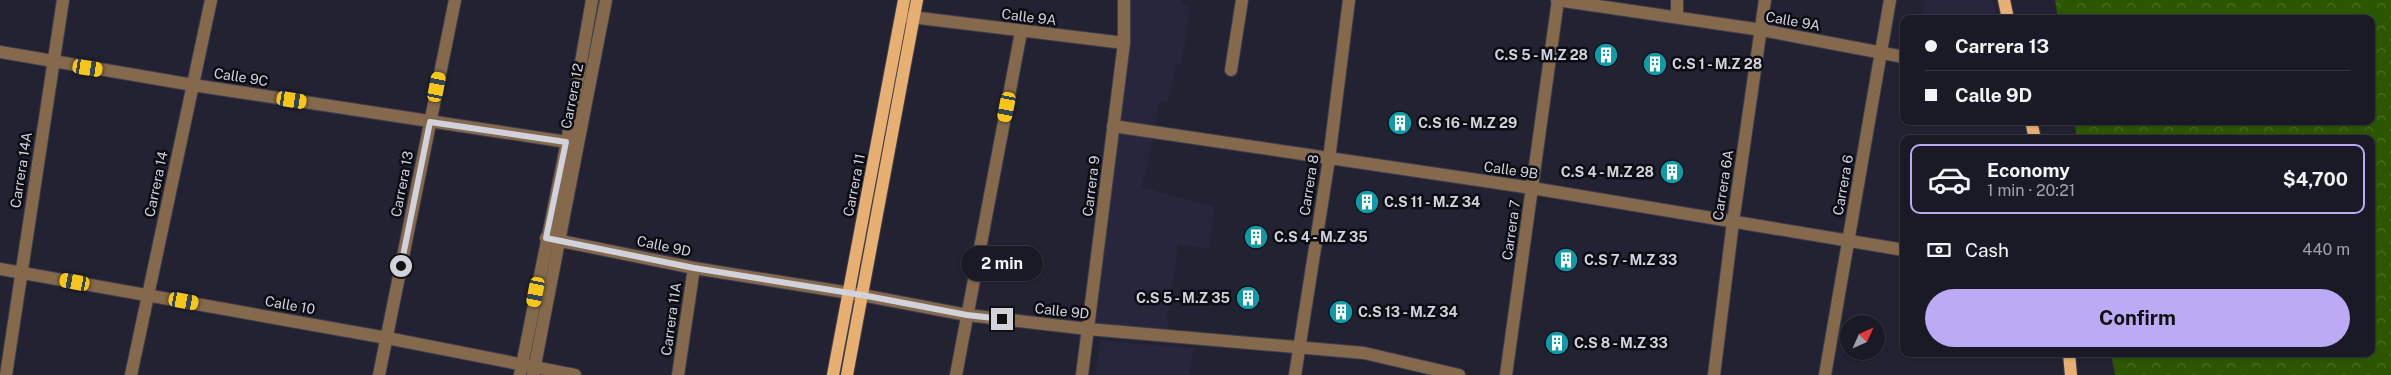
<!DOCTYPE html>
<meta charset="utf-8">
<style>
:root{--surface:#1a1a26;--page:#272732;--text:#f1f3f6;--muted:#9fa1a7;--line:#383843;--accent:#bcaaf5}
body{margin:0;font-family:"Public Sans",sans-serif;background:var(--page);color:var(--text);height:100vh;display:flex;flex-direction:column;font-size:19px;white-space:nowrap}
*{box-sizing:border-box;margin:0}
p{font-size:16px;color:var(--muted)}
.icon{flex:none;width:28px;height:28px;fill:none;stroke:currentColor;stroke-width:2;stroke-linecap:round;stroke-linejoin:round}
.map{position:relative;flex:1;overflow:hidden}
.details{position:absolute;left:1900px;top:135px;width:475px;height:222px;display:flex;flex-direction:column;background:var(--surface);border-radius:10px;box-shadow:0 1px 4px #0004,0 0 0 1px var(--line)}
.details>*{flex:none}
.hud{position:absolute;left:1900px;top:15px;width:475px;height:110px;border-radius:10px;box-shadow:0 1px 4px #0004,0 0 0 1px var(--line);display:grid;align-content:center;height:110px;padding:0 25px;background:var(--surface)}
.needle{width:32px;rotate:45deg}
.buttons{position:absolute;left:1840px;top:315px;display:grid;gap:10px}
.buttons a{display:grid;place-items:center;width:45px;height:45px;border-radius:50%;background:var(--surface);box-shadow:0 1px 4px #0004,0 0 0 1px var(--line);font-size:25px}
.end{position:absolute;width:22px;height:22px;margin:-11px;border:6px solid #d2d2dd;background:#111;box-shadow:0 0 0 2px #111}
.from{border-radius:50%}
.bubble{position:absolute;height:35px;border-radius:18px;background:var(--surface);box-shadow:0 1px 4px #0004,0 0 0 1px var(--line);font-size:16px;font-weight:700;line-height:35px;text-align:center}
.car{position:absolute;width:15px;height:30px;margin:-15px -8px;border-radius:6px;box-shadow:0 0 4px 1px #0007;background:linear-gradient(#f5c518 24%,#345 0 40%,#f5c518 0 76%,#345 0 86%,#f5c518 0)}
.hud b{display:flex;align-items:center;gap:18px;height:48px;font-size:19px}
.hud b+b{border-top:1px solid var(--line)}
.hud i{width:12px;height:12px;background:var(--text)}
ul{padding:9px 0 0;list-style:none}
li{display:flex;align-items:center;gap:15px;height:70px;margin:0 10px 8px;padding:0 15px;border:2px solid var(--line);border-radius:10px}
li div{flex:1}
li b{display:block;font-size:19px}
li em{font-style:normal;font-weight:700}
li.active{border-color:var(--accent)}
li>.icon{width:45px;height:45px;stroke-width:1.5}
.pay{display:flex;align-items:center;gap:12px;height:55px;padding:0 25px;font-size:19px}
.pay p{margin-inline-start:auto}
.action{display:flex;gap:10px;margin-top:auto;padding:10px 25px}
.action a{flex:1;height:58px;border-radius:30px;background:var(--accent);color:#111;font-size:20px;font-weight:700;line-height:58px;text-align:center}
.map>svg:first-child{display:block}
</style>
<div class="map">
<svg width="2391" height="375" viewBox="0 0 2391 375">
<defs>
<pattern id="forest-crowns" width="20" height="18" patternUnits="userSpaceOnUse" patternTransform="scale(1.25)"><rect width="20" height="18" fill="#2c5700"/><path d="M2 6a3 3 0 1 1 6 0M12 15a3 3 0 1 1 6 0" fill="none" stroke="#4a6e25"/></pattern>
</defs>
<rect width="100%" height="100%" fill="#222232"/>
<!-- built -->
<g fill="#28263d">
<polygon points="1127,0 1182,0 1182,4 1190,6 1182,64 1176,65 1168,101 1159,102 1155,132 1142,187 1213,207 1214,212 1209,249 1178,245 1167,320 1170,335 1088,329 1113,126 1130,44"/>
<polygon points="1925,0 1992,0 1998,19 1972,19 1940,13 1938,19 1921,19"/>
<polygon points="1100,341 1194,348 1189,375 1095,375"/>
</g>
<!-- forest -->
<polygon fill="url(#forest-crowns)" points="2055,0 2391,0 2391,375 2115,375 2111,354 2371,354 2371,139 2077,139 2074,121 2371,121 2371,19 2058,19"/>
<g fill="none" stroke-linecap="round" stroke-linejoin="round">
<!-- minor casing -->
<g stroke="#3e3e4d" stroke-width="14">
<g id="minor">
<polyline points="1557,0 1762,30 1904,57"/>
<polyline points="903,16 1124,43"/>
<polyline points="1677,17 1677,0"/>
<polyline points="0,52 193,85 567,142"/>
<polyline points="1231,70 1242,0"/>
<polyline points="1113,126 1532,188 1904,250"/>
<polyline points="546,238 694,268 862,295 967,315 1088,329 1364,353 1459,375"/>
<polyline points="0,269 387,338 575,375"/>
<polyline points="6,375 63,0"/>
<polyline points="131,375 211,0"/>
<polyline points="379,375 455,0"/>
<polyline points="520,375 567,142 592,0"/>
<polyline points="533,375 606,0"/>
<polyline points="678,375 694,268"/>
<polyline points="956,375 1021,32"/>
<polyline points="1082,375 1124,43 1124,0"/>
<polyline points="1295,375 1329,159 1349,0"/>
<polyline points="1506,375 1558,0"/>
<polyline points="1714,375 1733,222 1765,0"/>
<polyline points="1825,375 1890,0"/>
</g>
</g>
<!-- major casing -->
<g stroke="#3e3e4d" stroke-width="14">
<g id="major">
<polyline points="2004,0 2008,19"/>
<polyline points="2031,121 2035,139"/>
<polyline points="2069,354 2071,375"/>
<polyline points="833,375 904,0"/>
<polyline points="847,375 917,0"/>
</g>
</g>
<!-- minor -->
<use href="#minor" stroke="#85694d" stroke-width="12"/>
<!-- major -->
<use href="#major" stroke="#e8af73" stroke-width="12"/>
</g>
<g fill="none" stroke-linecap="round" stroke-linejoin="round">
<!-- route -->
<polyline stroke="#d2d2dd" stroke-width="6" points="401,266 430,122 566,142 546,238 694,268 862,295 967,315 1002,319"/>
</g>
<!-- icons -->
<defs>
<g id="building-disc" transform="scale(1.25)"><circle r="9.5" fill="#0f9aa8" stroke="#0c0c14"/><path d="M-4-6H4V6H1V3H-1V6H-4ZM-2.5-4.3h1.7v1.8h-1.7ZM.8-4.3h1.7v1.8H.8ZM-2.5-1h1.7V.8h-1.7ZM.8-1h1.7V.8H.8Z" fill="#fff"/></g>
</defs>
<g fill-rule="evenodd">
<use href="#building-disc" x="1606" y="55"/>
<use href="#building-disc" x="1655" y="64"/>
<use href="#building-disc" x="1400" y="123"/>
<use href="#building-disc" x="1672" y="172"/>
<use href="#building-disc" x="1367" y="202"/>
<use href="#building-disc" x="1256" y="237"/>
<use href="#building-disc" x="1566" y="260"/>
<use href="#building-disc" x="1248" y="298"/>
<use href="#building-disc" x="1341" y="312"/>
<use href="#building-disc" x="1557" y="343"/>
</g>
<g text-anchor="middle" stroke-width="5" stroke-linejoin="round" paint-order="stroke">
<!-- street labels -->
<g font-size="14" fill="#d2d2dd" stroke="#0c0c14">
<text transform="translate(1029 17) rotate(7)" y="5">Calle 9A</text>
<text transform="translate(1793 21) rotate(10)" y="5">Calle 9A</text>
<text transform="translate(241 77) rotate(9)" y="5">Calle 9C</text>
<text transform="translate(572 96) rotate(-79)" y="5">Carrera 12</text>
<text transform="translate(21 170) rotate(-81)" y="5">Carrera 14A</text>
<text transform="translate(1511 170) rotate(8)" y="5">Calle 9B</text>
<text transform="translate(156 184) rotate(-78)" y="5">Carrera 14</text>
<text transform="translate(402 184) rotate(-79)" y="5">Carrera 13</text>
<text transform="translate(854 185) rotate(-79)" y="5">Carrera 11</text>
<text transform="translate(1309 185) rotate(-81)" y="5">Carrera 8</text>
<text transform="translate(1723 185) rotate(-81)" y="5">Carrera 6A</text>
<text transform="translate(1843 185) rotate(-80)" y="5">Carrera 6</text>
<text transform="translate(1091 186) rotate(-83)" y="5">Carrera 9</text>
<text transform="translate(1511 230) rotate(-82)" y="5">Carrera 7</text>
<text transform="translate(664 246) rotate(12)" y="5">Calle 9D</text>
<text transform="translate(290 305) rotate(10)" y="5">Calle 10</text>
<text transform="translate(1062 311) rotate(6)" y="5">Calle 9D</text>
<text transform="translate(671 319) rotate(-82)" y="5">Carrera 11A</text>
</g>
<!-- poi labels -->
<g font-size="14" font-weight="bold" fill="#d2d2dd" stroke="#0c0c14" text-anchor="start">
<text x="1588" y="60" text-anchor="end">C.S 5 - M.Z 28</text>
<text x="1672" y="69">C.S 1 - M.Z 28</text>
<text x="1418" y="128">C.S 16 - M.Z 29</text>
<text x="1654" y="177" text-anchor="end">C.S 4 - M.Z 28</text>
<text x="1384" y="207">C.S 11 - M.Z 34</text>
<text x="1274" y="242">C.S 4 - M.Z 35</text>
<text x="1584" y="265">C.S 7 - M.Z 33</text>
<text x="1230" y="303" text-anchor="end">C.S 5 - M.Z 35</text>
<text x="1358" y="317">C.S 13 - M.Z 34</text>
<text x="1574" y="348">C.S 8 - M.Z 33</text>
</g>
</g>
</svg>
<div class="buttons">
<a><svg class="needle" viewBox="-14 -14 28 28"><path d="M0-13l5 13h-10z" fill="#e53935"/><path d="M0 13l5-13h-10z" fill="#9fa1a7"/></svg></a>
</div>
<i class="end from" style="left:401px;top:266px"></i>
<i class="end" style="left:1002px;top:319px"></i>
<div class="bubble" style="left:961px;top:246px;width:82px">2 min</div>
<i class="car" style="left:88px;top:68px;rotate:99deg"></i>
<i class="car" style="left:437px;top:87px;rotate:11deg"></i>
<i class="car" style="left:292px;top:100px;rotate:99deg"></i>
<i class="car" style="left:1007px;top:107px;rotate:191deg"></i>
<i class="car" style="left:75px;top:282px;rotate:280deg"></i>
<i class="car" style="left:536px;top:292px;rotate:191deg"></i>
<i class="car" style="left:184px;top:301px;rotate:100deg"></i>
<div class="hud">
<b><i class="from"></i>Carrera 13</b>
<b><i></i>Calle 9D</b>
</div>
<section class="details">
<ul>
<li class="active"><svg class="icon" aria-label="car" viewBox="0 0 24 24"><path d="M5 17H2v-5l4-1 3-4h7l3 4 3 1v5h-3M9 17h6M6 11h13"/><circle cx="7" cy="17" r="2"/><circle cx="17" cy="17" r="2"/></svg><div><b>Economy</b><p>1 min · 20:21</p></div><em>$4,700</em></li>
</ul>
<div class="pay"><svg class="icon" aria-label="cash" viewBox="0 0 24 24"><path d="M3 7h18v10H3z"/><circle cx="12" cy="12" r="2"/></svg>Cash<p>440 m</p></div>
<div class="action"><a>Confirm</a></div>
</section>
</div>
